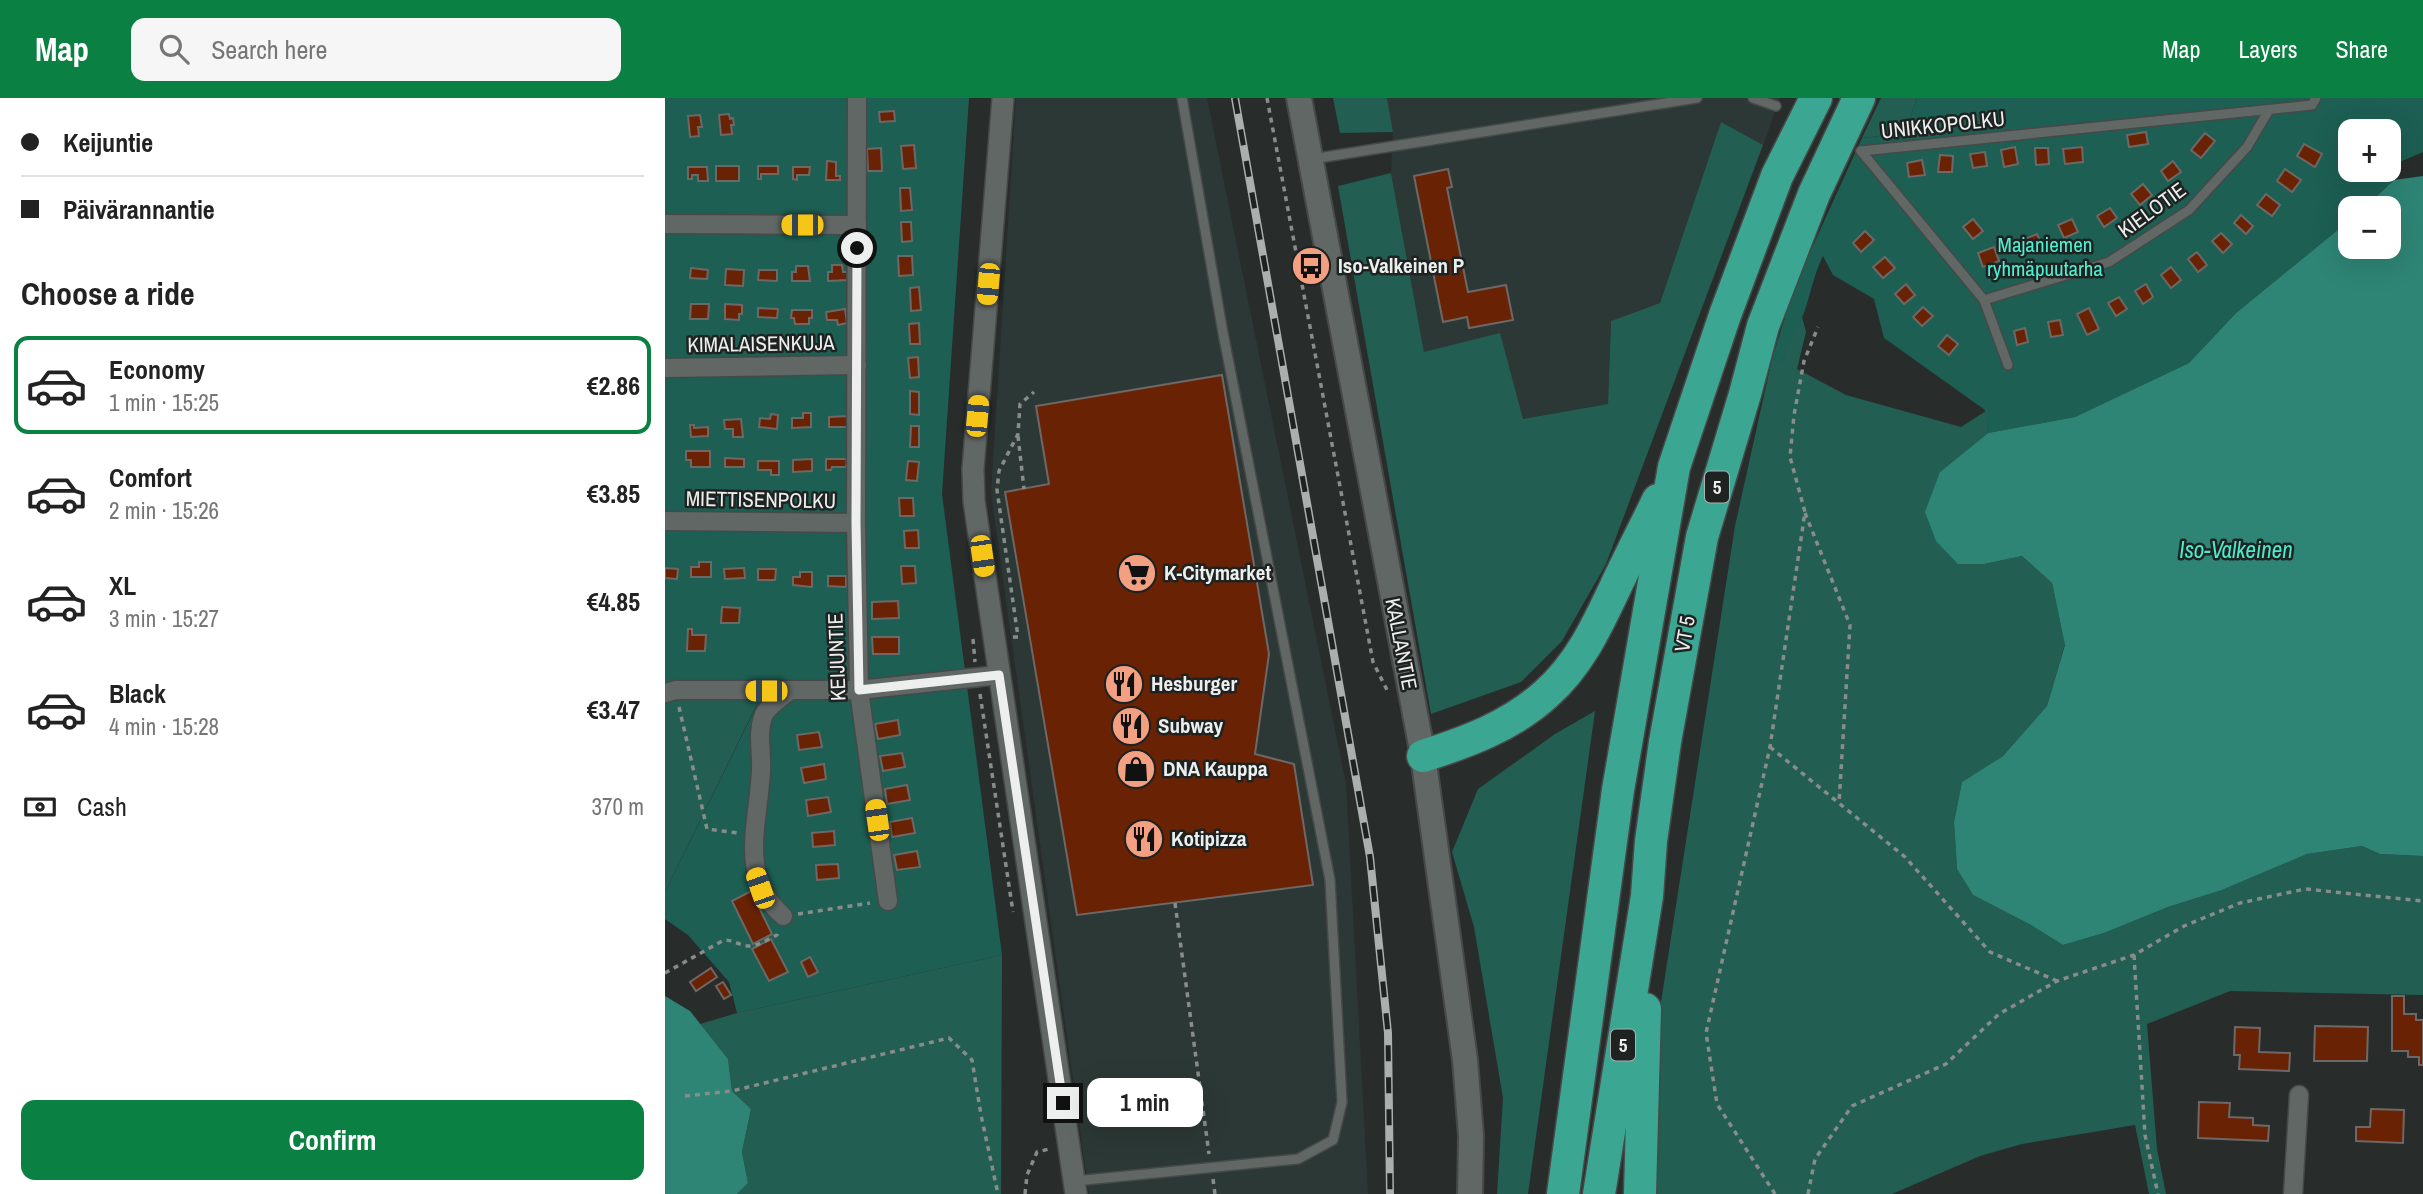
<!DOCTYPE html>
<meta charset="utf-8">
<style>
:root{--surface:#fff;--page:#f6f6f6;--text:#222;--muted:#767676;--line:#e0e0e0;--accent:#0b8043}
body{margin:0;font-family:"Archivo Narrow",sans-serif;background:var(--page);color:var(--text);height:100vh;display:flex;flex-direction:column;font-size:26px;white-space:nowrap}
*{box-sizing:border-box;margin:0}
p{font-size:23px;color:var(--muted)}
.icon{flex:none;width:38px;height:38px;fill:none;stroke:currentColor;stroke-width:2;stroke-linecap:round;stroke-linejoin:round}
.map{position:relative;flex:1;overflow:hidden}
.panel{display:flex;flex-direction:column;background:var(--surface);width:665px}
.panel>*{flex:none}
.banner{display:grid;align-content:center;height:154px;padding:0 21px;background:var(--surface)}
.fabs{position:absolute;left:1673px;top:21px;display:grid;gap:14px}
.fabs a{display:grid;place-items:center;width:63px;height:63px;border-radius:14px;background:var(--surface);box-shadow:0 7px 28px #0002;font-size:35px}
.end{position:absolute;width:32px;height:32px;margin:-16px;border:9px solid #ecefee;background:#111;box-shadow:0 0 0 4px #111}
.from{border-radius:50%}
.bubble{position:absolute;height:49px;border-radius:14px;background:var(--surface);box-shadow:0 7px 28px #0002;font-size:23px;font-weight:800;line-height:49px;text-align:center}
.car{position:absolute;width:21px;height:42px;margin:-21px -10px;border-radius:9px;box-shadow:0 0 5px 2px #0007;background:linear-gradient(#f5c518 24%,#345 0 40%,#f5c518 0 76%,#345 0 86%,#f5c518 0)}
.banner b{display:flex;align-items:center;gap:24px;height:66px;font-size:26px}
.banner b+b{border-top:2px solid var(--line)}
.banner i{width:18px;height:18px;background:var(--text)}
ul{padding:0;list-style:none}
li{display:flex;align-items:center;gap:21px;height:98px;margin:0 14px 10px;padding:0 7px;border:4px solid transparent;border-radius:14px}
li div{flex:1}
li b{display:block;font-size:26px}
li em{font-style:normal;font-weight:800}
li.selected{border-color:var(--accent)}
li>.icon{width:63px;height:63px;stroke-width:1.5}
h2{padding:0 21px;font-size:32px;line-height:84px}
.pay{display:flex;align-items:center;gap:18px;height:77px;padding:0 21px;font-size:26px}
.pay p{margin-inline-start:auto}
.primary-button{display:flex;gap:14px;margin-top:auto;padding:14px 21px}
.primary-button a{flex:1;height:80px;border-radius:14px;background:var(--accent);color:#fff;font-size:28px;font-weight:800;line-height:80px;text-align:center}
header{display:flex;align-items:center;gap:42px;box-sizing:border-box;height:98px;padding:0 35px;background:var(--accent);color:#fff}
header strong{font-size:33px}
nav{display:flex;gap:38px;margin-inline-start:auto;font-size:24px}
.search{width:490px;height:63px;background:var(--page);display:flex;align-items:center;gap:18px;box-sizing:border-box;padding:0 24px;border-radius:14px;color:var(--muted);font-size:26px}
main{display:flex;flex:1;min-height:0}
.map>svg:first-child{display:block}
</style>
<header>
<strong>Map</strong>
<div class="search"><svg class="icon" aria-label="search" viewBox="0 0 24 24"><circle cx="10" cy="10" r="6"/><path d="M15 15l6 6"/></svg>Search here</div>
<nav><a>Map</a><a>Layers</a><a>Share</a></nav>
</header>
<main>
<section class="panel">
<div class="banner">
<b><i class="from"></i>Keijuntie</b>
<b><i></i>Päivärannantie</b>
</div>
<h2>Choose a ride</h2>
<ul>
<li class="selected"><svg class="icon" aria-label="car" viewBox="0 0 24 24"><path d="M5 17H2v-5l4-1 3-4h7l3 4 3 1v5h-3M9 17h6M6 11h13"/><circle cx="7" cy="17" r="2"/><circle cx="17" cy="17" r="2"/></svg><div><b>Economy</b><p>1 min · 15:25</p></div><em>€2.86</em></li>
<li><svg class="icon" aria-label="car" viewBox="0 0 24 24"><path d="M5 17H2v-5l4-1 3-4h7l3 4 3 1v5h-3M9 17h6M6 11h13"/><circle cx="7" cy="17" r="2"/><circle cx="17" cy="17" r="2"/></svg><div><b>Comfort</b><p>2 min · 15:26</p></div><em>€3.85</em></li>
<li><svg class="icon" aria-label="car" viewBox="0 0 24 24"><path d="M5 17H2v-5l4-1 3-4h7l3 4 3 1v5h-3M9 17h6M6 11h13"/><circle cx="7" cy="17" r="2"/><circle cx="17" cy="17" r="2"/></svg><div><b>XL</b><p>3 min · 15:27</p></div><em>€4.85</em></li>
<li><svg class="icon" aria-label="car" viewBox="0 0 24 24"><path d="M5 17H2v-5l4-1 3-4h7l3 4 3 1v5h-3M9 17h6M6 11h13"/><circle cx="7" cy="17" r="2"/><circle cx="17" cy="17" r="2"/></svg><div><b>Black</b><p>4 min · 15:28</p></div><em>€3.47</em></li>
</ul>
<div class="pay"><svg class="icon" aria-label="cash" viewBox="0 0 24 24"><path d="M3 7h18v10H3z"/><circle cx="12" cy="12" r="2"/></svg>Cash<p>370 m</p></div>
<div class="primary-button"><a>Confirm</a></div>
</section>
<div class="map">
<svg width="1758" height="1096" viewBox="0 0 1758 1096">
<rect width="100%" height="100%" fill="#282d2c"/>
<!-- built -->
<g fill="#2c3835">
<polygon points="351,0 542,0 681,686 703,1096 424,1096 326,395"/>
<polygon points="722,0 1115,0 1098,47 1056,24 995,205 946,223 943,306 857,321 759,254 726,75 728,34"/>
</g>
<!-- green -->
<g fill="#1d5f53" fill-rule="evenodd">
<polygon points="0,0 304,0 277,396 337,857 72,915 64,884 23,837 0,821 0,794 92,607 0,593"/>
<path d="M1252,0H1758V54L1735,64L1729,82L1699,110H1685V122L1571,215L1524,265L1410,319L1323,335L1320,312L1219,240L1209,201L1168,177L1158,158C1148,178 1145,200 1137,220C1130,236 1122,249 1117,266L1107,261L1130,187L1197,40L1240,35ZM1685,33H1724V72H1685Z"/>
</g>
<!-- forest -->
<g fill="#225e52">
<polygon points="668,0 722,0 728,34 675,35"/>
<polygon points="1216,0 1252,0 1240,35 1197,40"/>
<polygon points="1056,24 1098,47 941,466 897,543 856,584 766,616 673,88 726,75 759,254 835,235 858,321 943,306 946,223 995,205"/>
<polygon points="1137,219 1141,234 1132,271 1181,297 1296,329 1321,313 1323,335 1275,374 1319,466 1357,458 1387,485 1400,546 1382,608 1338,658 1297,684 1289,724 1292,771 1308,797 1366,827 1398,847 1439,835 1503,809 1557,792 1642,756 1697,748 1715,756 1758,758 1758,897 1565,893 1482,926 1492,1051 1501,1096 1484,1096 1470,1027 1357,1046 1315,1058 1227,1096 987,1096 989,949 1070,428 1107,261 1117,265 1123,247"/>
<polygon points="0,593 92,606 0,794"/>
<polygon points="930,613 863,1096 832,1096 838,1000 809,829 787,754 813,691 890,636"/>
<polygon points="337,857 336,1096 72,1096 83,1085 77,1054 86,1011 67,993 63,961 35,926 72,915"/>
</g>
<!-- water -->
<g fill="#2e8575">
<polygon points="1758,78 1758,758 1715,756 1697,748 1642,756 1557,792 1503,809 1439,835 1398,847 1366,827 1308,797 1292,771 1289,724 1297,684 1338,658 1382,608 1400,547 1387,485 1357,458 1319,466 1293,466 1271,443 1260,414 1275,374 1323,335 1410,319 1524,265 1571,215 1685,122 1685,149 1724,149 1724,110 1699,110 1729,82"/>
<polygon points="0,898 25,913 63,961 67,993 86,1011 77,1054 83,1085 72,1096 0,1096"/>
</g>
<!-- building -->
<g fill="#692203" stroke="#6d6866" stroke-width="2">
<polygon points="229,13 230,23 215,24 214,14"/>
<polygon points="64,16 65,21 68,20 69,27 66,27 67,36 56,37 54,17"/>
<polygon points="35,17 37,29 33,29 34,38 25,39 23,18"/>
<polygon points="1481,34 1483,46 1464,49 1462,37"/>
<polygon points="1540,35 1550,43 1536,60 1526,52"/>
<polygon points="1639,46 1657,56 1650,69 1632,58"/>
<polygon points="249,47 251,70 238,71 236,48"/>
<polygon points="1350,49 1353,66 1339,69 1336,52"/>
<polygon points="1417,49 1418,64 1400,66 1398,51"/>
<polygon points="216,50 217,73 203,73 202,51"/>
<polygon points="1370,50 1383,50 1384,66 1371,67"/>
<polygon points="1320,54 1322,68 1308,70 1305,56"/>
<polygon points="1275,57 1288,58 1287,74 1273,74"/>
<polygon points="1257,62 1260,77 1244,79 1242,65"/>
<polygon points="162,63 171,64 171,78 175,78 175,82 161,82"/>
<polygon points="1508,63 1516,74 1503,83 1496,73"/>
<rect x="51" y="68" width="23" height="15"/>
<polygon points="93,68 113,68 113,76 96,76 96,81 93,81"/>
<polygon points="23,69 42,69 43,83 33,83 33,77 27,77 27,81 23,81"/>
<polygon points="128,69 145,69 144,77 132,77 132,82 128,81"/>
<polygon points="783,71 787,89 782,90 803,194 841,187 848,222 804,230 802,219 778,224 749,78"/>
<polygon points="1620,71 1636,82 1627,94 1612,83"/>
<polygon points="1478,86 1487,97 1475,107 1466,96"/>
<polygon points="235,90 245,90 247,112 236,113"/>
<polygon points="1601,96 1615,107 1607,118 1592,107"/>
<polygon points="1445,110 1452,120 1439,129 1432,118"/>
<polygon points="1576,117 1588,128 1581,136 1569,125"/>
<polygon points="1308,121 1318,133 1308,141 1298,129"/>
<polygon points="1407,121 1413,134 1399,140 1393,127"/>
<polygon points="236,124 246,124 247,143 237,144"/>
<polygon points="1200,133 1209,142 1196,154 1188,145"/>
<polygon points="1556,135 1567,146 1558,155 1547,143"/>
<polygon points="1372,136 1377,148 1360,155 1355,143"/>
<polygon points="1329,149 1334,163 1318,169 1313,155"/>
<polygon points="1532,154 1542,167 1533,174 1523,161"/>
<polygon points="233,158 247,158 248,177 234,178"/>
<polygon points="1220,159 1230,170 1218,180 1208,169"/>
<polygon points="167,167 177,167 178,174 182,174 182,182 163,183 163,174 167,174"/>
<polygon points="131,168 143,168 145,183 127,183 127,174 131,174"/>
<polygon points="1506,169 1516,182 1506,190 1496,177"/>
<polygon points="26,170 43,172 42,181 25,180"/>
<polygon points="61,171 79,172 78,188 60,187"/>
<polygon points="94,172 112,172 112,183 93,182"/>
<polygon points="1241,186 1250,197 1239,206 1230,196"/>
<polygon points="1481,186 1488,199 1478,206 1470,193"/>
<polygon points="254,189 256,212 246,213 245,190"/>
<polygon points="1454,199 1462,211 1451,218 1443,205"/>
<polygon points="26,206 44,206 43,221 25,221"/>
<polygon points="60,206 77,207 77,216 74,216 74,222 60,221"/>
<polygon points="1258,209 1268,218 1257,228 1248,219"/>
<polygon points="93,210 113,211 112,220 93,219"/>
<polygon points="1424,210 1434,231 1422,237 1412,216"/>
<polygon points="180,211 182,225 173,227 172,222 162,222 161,214"/>
<polygon points="127,212 147,212 147,220 144,220 144,226 130,226 129,220 126,220"/>
<polygon points="1395,222 1398,237 1386,239 1383,224"/>
<polygon points="254,225 255,246 245,246 244,226"/>
<polygon points="1360,230 1363,244 1352,247 1349,233"/>
<polygon points="1282,237 1293,246 1284,257 1273,248"/>
<polygon points="253,259 254,279 245,280 243,260"/>
<polygon points="557,277 604,556 590,656 629,666 648,787 412,817 340,394 384,386 371,308"/>
<polygon points="245,293 254,294 254,317 245,316"/>
<polygon points="138,315 146,315 146,329 127,330 127,320 138,320"/>
<polygon points="106,316 113,317 112,331 94,329 95,320 105,321"/>
<polygon points="183,318 184,329 164,329 164,319"/>
<polygon points="76,321 78,339 68,339 68,331 60,331 59,322"/>
<polygon points="25,327 29,327 29,330 43,329 43,338 26,339"/>
<polygon points="246,328 254,328 254,349 245,349"/>
<polygon points="21,353 45,353 45,369 26,369 26,362 21,362"/>
<polygon points="60,360 79,361 79,369 60,369"/>
<polygon points="147,361 147,373 128,374 128,362"/>
<polygon points="161,361 182,361 181,369 167,369 166,372 161,372"/>
<polygon points="93,363 114,363 114,377 106,377 106,372 93,372"/>
<polygon points="243,363 254,364 252,383 241,382"/>
<polygon points="234,400 248,400 249,418 235,418"/>
<polygon points="253,432 254,450 240,450 239,433"/>
<polygon points="34,464 46,464 46,479 26,479 26,469 34,469"/>
<polygon points="236,468 250,468 251,485 237,486"/>
<polygon points="0,470 13,471 12,481 0,480"/>
<polygon points="79,470 80,480 60,481 59,471"/>
<polygon points="93,471 111,471 110,482 93,482"/>
<polygon points="135,474 147,474 147,489 128,487 128,479 135,479"/>
<polygon points="163,478 181,478 181,489 163,488"/>
<polygon points="233,503 234,520 207,521 207,504"/>
<polygon points="57,509 75,510 74,525 56,525"/>
<polygon points="23,531 27,531 27,537 41,537 40,553 22,553"/>
<polygon points="207,539 234,539 234,556 208,556"/>
<polygon points="233,622 235,637 213,641 210,626"/>
<polygon points="154,634 157,649 134,652 132,637"/>
<polygon points="237,655 240,669 218,673 215,658"/>
<polygon points="159,666 161,681 139,685 136,670"/>
<polygon points="242,687 245,702 222,706 220,691"/>
<polygon points="163,699 166,714 143,718 141,702"/>
<polygon points="247,720 250,735 227,739 225,724"/>
<polygon points="169,733 170,747 148,749 147,735"/>
<polygon points="252,753 255,769 232,772 229,757"/>
<polygon points="173,766 174,780 152,782 151,767"/>
<polygon points="86,793 107,836 88,846 67,803"/>
<polygon points="106,841 123,874 104,883 87,851"/>
<polygon points="145,859 153,874 143,879 136,864"/>
<polygon points="46,870 52,879 31,893 25,884"/>
<polygon points="58,884 66,897 59,901 51,888"/>
<polygon points="1727,898 1739,898 1739,916 1751,916 1751,922 1758,922 1758,967 1754,967 1754,959 1743,959 1743,953 1727,953"/>
<polygon points="1650,928 1703,929 1702,963 1649,963"/>
<polygon points="1570,929 1595,930 1594,954 1625,955 1624,973 1574,971 1575,957 1569,957"/>
<polygon points="1534,1004 1565,1005 1564,1019 1588,1020 1588,1027 1604,1028 1603,1043 1533,1040"/>
<polygon points="1706,1011 1739,1012 1738,1045 1691,1043 1691,1029 1705,1029"/>
</g>
<g fill="none" stroke-linecap="round" stroke-linejoin="round">
<!-- service casing -->
<g stroke="#464948" stroke-width="12">
<g id="service">
<polyline points="1088,0 1111,8"/>
<polyline points="1196,53 1319,202 1444,164 1524,112 1582,49 1604,12"/>
<polyline points="1196,53 1647,7 1651,0"/>
<polyline points="647,61 1032,0"/>
<polyline points="1319,202 1343,267"/>
<polyline points="410,1083 633,1061 668,1042 677,1004 665,782 558,235 517,0"/>
</g>
</g>
<!-- minor casing -->
<g stroke="#464948" stroke-width="21">
<g id="minor">
<polyline points="192,0 191,425 194,592 223,803"/>
<polyline points="0,126 192,127"/>
<polyline points="0,270 192,267"/>
<polyline points="0,423 191,425"/>
<polyline points="0,595 11,592 194,592 334,577"/>
<path d="M118,818C72,778 94,725 96,672C97,653 92,637 98,619C101,609 116,600 124,593"/>
<polyline points="1628,1096 1634,997"/>
</g>
</g>
<!-- tertiary casing -->
<g stroke="#464948" stroke-width="24">
<polyline id="tertiary" points="338,0 308,371 309,403 411,1096"/>
</g>
<!-- secondary casing -->
<g stroke="#464948" stroke-width="28">
<polyline id="secondary" points="634,0 758,658 800,962 806,1038 805,1096"/>
</g>
<!-- motorway casing -->
<g stroke="#464948" stroke-width="35">
<g id="motorway">
<path d="M758,658C802,644 846,628 881,596C921,561 939,511 962,465C972,444 983,423 993,402"/>
<polyline points="898,1096 953,692 1009,369 1060,217 1112,78 1151,0"/>
<polyline points="934,1096 982,798 986,743 1000,644 1037,439 1080,296 1098,228 1149,96 1194,0"/>
<polyline points="975,1096 980,911"/>
</g>
</g>
<!-- path -->
<g stroke="#888c8b" stroke-width="3.5" stroke-dasharray="5 5" stroke-linecap="butt">
<polyline points="602,0 708,564 723,594"/>
<polyline points="353,338 359,391"/>
<polyline points="1140,415 1185,527 1174,705"/>
<polyline points="348,539 353,539 332,392 334,373 353,336 355,306 369,294"/>
<polyline points="308,541 310,564"/>
<polyline points="315,596 348,814"/>
<polyline points="14,609 42,731 73,735"/>
<polyline points="1105,649 1240,759 1325,854 1392,883"/>
<polyline points="510,805 544,1056"/>
<polyline points="133,816 205,805"/>
<polyline points="1469,857 1480,1037 1493,1096"/>
<path d="M0,875L59,842C68,842 74,847 83,848C92,849 103,841 112,837L113,834"/>
<polyline points="20,998 67,993 284,940 307,962 316,1017 333,1096"/>
<polyline points="548,1081 550,1096"/>
<polyline points="360,1096 362,1077 372,1054 384,1051"/>
<polyline points="1110,1096 1052,1006 1041,935 1105,649 1140,414 1125,359 1129,317 1139,263 1153,229"/>
<polyline points="1143,1096 1150,1061 1187,1008 1281,966 1334,916 1392,883 1469,857 1519,828 1575,805 1640,791 1758,803"/>
</g>
<!-- service -->
<use href="#service" stroke="#616765" stroke-width="9"/>
<!-- minor -->
<use href="#minor" stroke="#616765" stroke-width="18"/>
<!-- tertiary -->
<use href="#tertiary" stroke="#616765" stroke-width="21"/>
<!-- secondary -->
<use href="#secondary" stroke="#616765" stroke-width="24"/>
<!-- motorway -->
<use href="#motorway" stroke="#3ba792" stroke-width="32"/>
<!-- rail casing -->
<g stroke="#abafae" stroke-width="8">
<polyline id="rail" points="570,0 705,759 723,935 725,1096"/>
</g>
<!-- rail -->
<use href="#rail" stroke="#1e2322" stroke-width="5" stroke-dasharray="16" stroke-linecap="butt"/>
</g>
<g fill="none" stroke-linecap="round" stroke-linejoin="round">
<!-- route -->
<polyline stroke="#ecefee" stroke-width="9" points="192,150 191,425 194,592 334,577 398,1005"/>
</g>
<!-- icons -->
<defs>
<g id="bus-disc" transform="scale(2.0125)"><circle r="9.5" fill="#f39f82" stroke="#1e2322"/><path d="M-5-6H5V4H4V6H2V4H-2V6H-4V4H-5ZM-3.5-4V0h7V-4ZM-3.5 1.2v1.5H-2V1.2ZM2 1.2v1.5H3.5V1.2Z" fill="#111"/></g>
<g id="supermarket-disc" transform="scale(2.0125)"><circle r="9.5" fill="#f39f82" stroke="#1e2322"/><path d="M-6-5.5h2.5l.6 2H6L4.5 2H-2.5L-4.4-4H-6ZM-1.5 3.2a1.3 1.3 0 1 0 .1 0ZM3 3.2a1.3 1.3 0 1 0 .1 0Z" fill="#111"/></g>
<g id="restaurant-disc" transform="scale(2.0125)"><circle r="9.5" fill="#f39f82" stroke="#1e2322"/><path d="M-5-6h1v4h1v-4h1v4h1v-4h1v5L-1.5 .5V6h-2V.5L-5-1ZM5-6V6H3V1.5H1.5Q1.5-4 5-6Z" fill="#111"/></g>
<g id="shop-disc" transform="scale(2.0125)"><circle r="9.5" fill="#f39f82" stroke="#1e2322"/><path d="M-5-2.5h2.3a2.7 3.5 0 0 1 5.4 0H5L5.5 6h-11ZM-1.5-2.5h3a1.5 2.3 0 0 0-3 0Z" fill="#111"/></g>
</defs>
<g fill-rule="evenodd">
<use href="#bus-disc" x="646" y="168"/>
<use href="#supermarket-disc" x="472" y="475"/>
<use href="#restaurant-disc" x="459" y="586"/>
<use href="#restaurant-disc" x="466" y="628"/>
<use href="#shop-disc" x="471" y="671"/>
<use href="#restaurant-disc" x="479" y="741"/>
</g>
<g text-anchor="middle" stroke-width="5" stroke-linejoin="round" paint-order="stroke">
<!-- shield labels -->
<g fill="#1e2322" stroke="#aeb2b1" stroke-width="2">
<rect x="1040" y="373.5" width="24" height="31" rx="5"/>
<rect x="946" y="931.5" width="24" height="31" rx="5"/>
</g>
<g font-size="19" font-weight="bold" fill="#ecefee">
<text x="1052" y="396">5</text>
<text x="958" y="954">5</text>
</g>
<!-- street labels -->
<g font-size="21" fill="#ecefee" stroke="#1e2322">
<text transform="translate(1278 27) rotate(-6)" y="7">UNIKKOPOLKU</text>
<text transform="translate(1487 112) rotate(-36)" y="7">KIELOTIE</text>
<text transform="translate(96 246) rotate(-1)" y="7">KIMALAISENKUJA</text>
<text transform="translate(96 402) rotate(1)" y="7">MIETTISENPOLKU</text>
<text transform="translate(1020 536) rotate(-80)" y="7">VT 5</text>
<text transform="translate(736 546) rotate(79)" y="7">KALLANTIE</text>
<text transform="translate(172 559) rotate(-92)" y="7">KEIJUNTIE</text>
</g>
<!-- park labels -->
<g font-size="21" fill="#50efd2" stroke="#1e2322">
<text x="1380" y="154">Majaniemen<tspan x="1380" dy="24">ryhmäpuutarha</tspan></text>
</g>
<!-- poi labels -->
<g font-size="21" font-weight="bold" fill="#ecefee" stroke="#1e2322" text-anchor="start">
<text x="673" y="175">Iso-Valkeinen P</text>
<text x="499" y="482">K-Citymarket</text>
<text x="486" y="593">Hesburger</text>
<text x="493" y="635">Subway</text>
<text x="498" y="678">DNA Kauppa</text>
<text x="506" y="748">Kotipizza</text>
</g>
<!-- water labels -->
<g font-size="23" font-style="italic" fill="#4bebce" stroke="#1e2322">
<text x="1571" y="460">Iso-Valkeinen</text>
</g>
</g>
</svg>
<div class="fabs">
<a>+</a>
<a>−</a>
</div>
<i class="end from" style="left:192px;top:150px"></i>
<i class="end" style="left:398px;top:1005px"></i>
<div class="bubble" style="left:422px;top:980px;width:116px">1 min</div>
<i class="car" style="left:137px;top:127px;rotate:270deg"></i>
<i class="car" style="left:323px;top:186px;rotate:185deg"></i>
<i class="car" style="left:312px;top:318px;rotate:5deg"></i>
<i class="car" style="left:317px;top:458px;rotate:172deg"></i>
<i class="car" style="left:101px;top:593px;rotate:270deg"></i>
<i class="car" style="left:212px;top:722px;rotate:352deg"></i>
<i class="car" style="left:95px;top:790px;rotate:341deg"></i>
</div>
</main>
